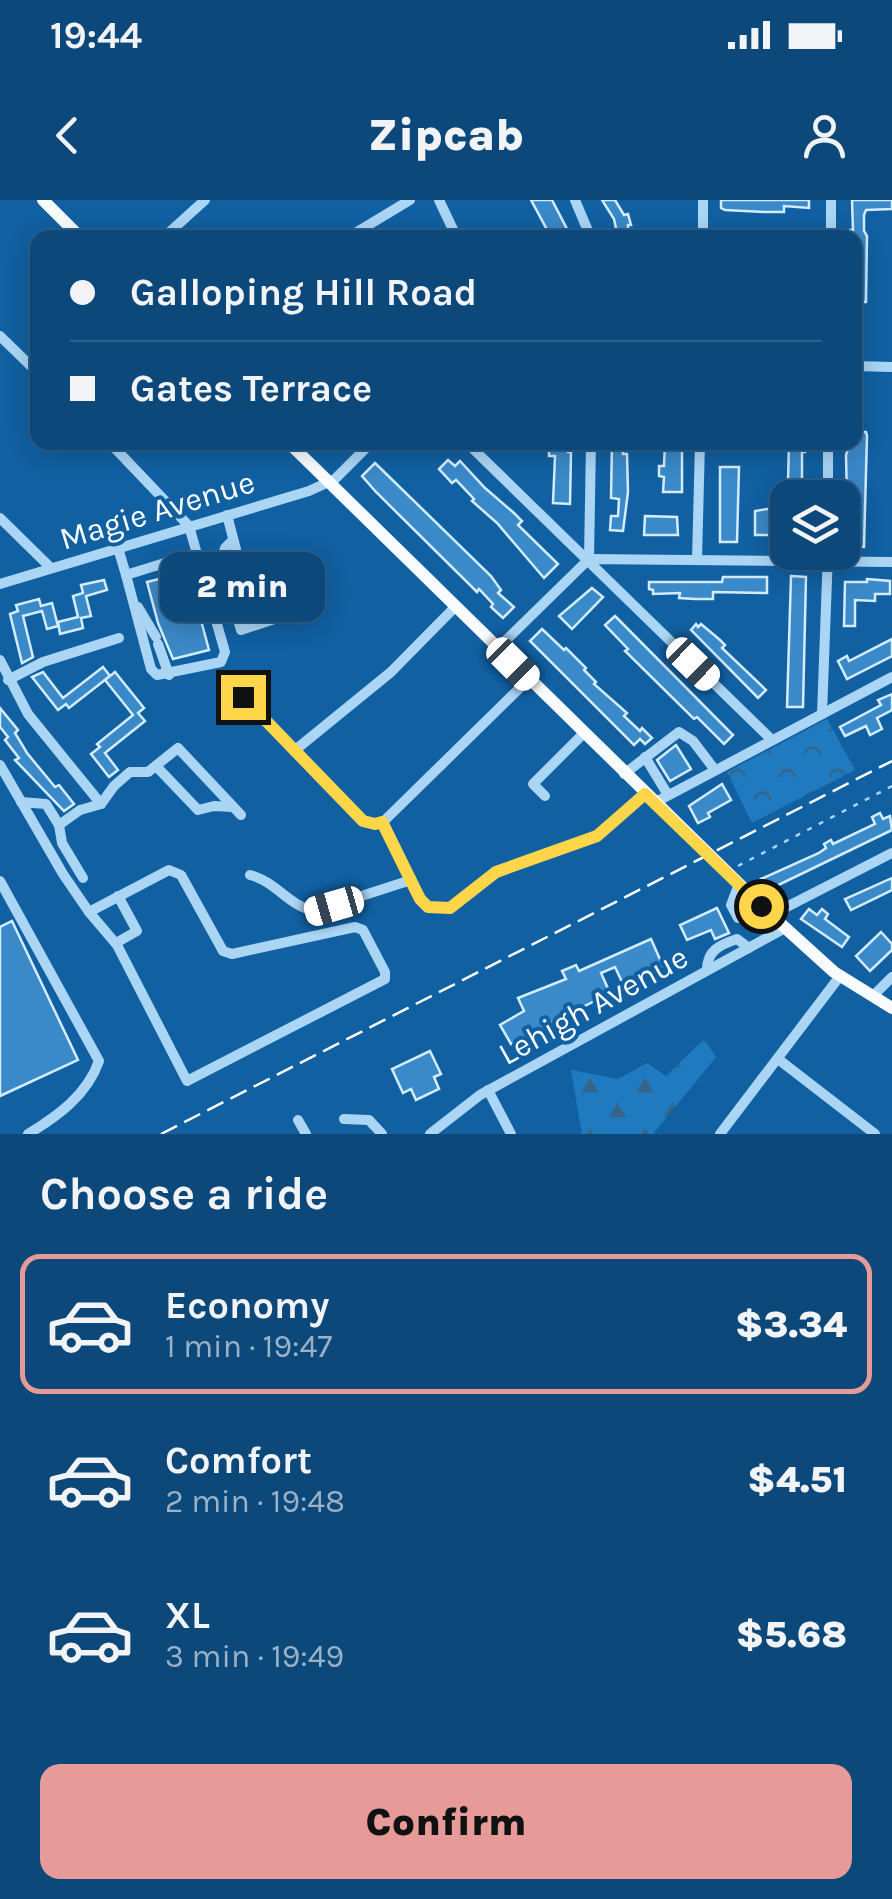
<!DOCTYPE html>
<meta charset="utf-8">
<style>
:root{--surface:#0d487a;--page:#164f7f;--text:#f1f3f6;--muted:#9ab2c7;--line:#2d608b;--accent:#e69b98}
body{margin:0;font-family:Karla,sans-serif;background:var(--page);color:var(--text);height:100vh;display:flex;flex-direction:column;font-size:38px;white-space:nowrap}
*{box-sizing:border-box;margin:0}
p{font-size:32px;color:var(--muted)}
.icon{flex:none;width:55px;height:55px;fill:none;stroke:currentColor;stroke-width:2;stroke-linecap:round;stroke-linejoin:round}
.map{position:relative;height:934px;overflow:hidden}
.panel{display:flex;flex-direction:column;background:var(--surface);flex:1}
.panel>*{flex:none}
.hud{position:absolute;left:30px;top:30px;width:832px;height:220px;border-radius:20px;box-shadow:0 5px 25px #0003,0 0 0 2px var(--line);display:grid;align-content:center;height:220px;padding:0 40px;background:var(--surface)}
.tools{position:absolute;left:770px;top:280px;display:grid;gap:20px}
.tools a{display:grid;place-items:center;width:90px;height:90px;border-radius:20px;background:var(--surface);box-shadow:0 5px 25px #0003,0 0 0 2px var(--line);font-size:50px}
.end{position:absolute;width:45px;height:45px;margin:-22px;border:12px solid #ffd54a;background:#111;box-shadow:0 0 0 5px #111}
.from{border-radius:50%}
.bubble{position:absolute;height:70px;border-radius:20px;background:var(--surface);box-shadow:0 5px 25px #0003,0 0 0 2px var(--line);font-size:32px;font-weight:800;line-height:70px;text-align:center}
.car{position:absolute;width:30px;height:60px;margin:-30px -15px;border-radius:12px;box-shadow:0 0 8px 2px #0007;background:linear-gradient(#fff 24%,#345 0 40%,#fff 0 76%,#345 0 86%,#fff 0)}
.hud b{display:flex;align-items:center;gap:35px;height:95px;font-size:38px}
.hud b+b{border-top:2px solid var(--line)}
.hud i{width:25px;height:25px;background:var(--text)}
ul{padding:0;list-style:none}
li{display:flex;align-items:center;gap:30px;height:140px;margin:0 20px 15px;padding:0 20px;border:5px solid transparent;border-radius:20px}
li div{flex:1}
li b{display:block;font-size:38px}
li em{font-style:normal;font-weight:800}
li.current{border-color:var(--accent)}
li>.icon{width:90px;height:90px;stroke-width:1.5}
h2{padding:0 40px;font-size:45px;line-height:120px}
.primary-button{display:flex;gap:20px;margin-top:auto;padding:20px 40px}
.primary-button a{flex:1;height:115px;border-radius:20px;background:var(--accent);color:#111;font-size:40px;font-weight:800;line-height:115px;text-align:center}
.status{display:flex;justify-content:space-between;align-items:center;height:70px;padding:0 50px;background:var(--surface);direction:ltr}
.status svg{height:28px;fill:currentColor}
header{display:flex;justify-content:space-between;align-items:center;height:130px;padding:0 40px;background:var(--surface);font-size:45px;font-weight:800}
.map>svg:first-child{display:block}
</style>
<div class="status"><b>19:44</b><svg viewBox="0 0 49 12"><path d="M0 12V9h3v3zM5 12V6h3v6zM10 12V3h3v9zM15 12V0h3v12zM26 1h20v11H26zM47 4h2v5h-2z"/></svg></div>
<header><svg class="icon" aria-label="back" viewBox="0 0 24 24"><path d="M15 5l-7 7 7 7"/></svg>Zipcab<svg class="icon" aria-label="person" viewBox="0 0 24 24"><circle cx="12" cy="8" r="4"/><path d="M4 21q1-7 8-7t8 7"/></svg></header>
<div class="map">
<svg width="892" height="934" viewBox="0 0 892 934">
<defs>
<pattern id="forest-firs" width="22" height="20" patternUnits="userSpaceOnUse" patternTransform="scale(2.5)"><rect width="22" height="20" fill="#207abf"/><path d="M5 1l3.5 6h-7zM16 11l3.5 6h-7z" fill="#34658b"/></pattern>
<pattern id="park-crowns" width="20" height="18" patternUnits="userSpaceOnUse" patternTransform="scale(2.5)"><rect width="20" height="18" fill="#207abf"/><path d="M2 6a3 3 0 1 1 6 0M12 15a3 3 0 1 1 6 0" fill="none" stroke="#34658b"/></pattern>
</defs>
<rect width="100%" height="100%" fill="#1160a2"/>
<!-- forest -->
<polygon fill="url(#forest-firs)" points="704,839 716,857 653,934 582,934 571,870 618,879 647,863 666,876"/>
<!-- park -->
<polygon fill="url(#park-crowns)" points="827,519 855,570 752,623 727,572"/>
<!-- building -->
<g fill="#3a89c8" stroke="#d3ecfe" stroke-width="2.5">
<polygon points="531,0 552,0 567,29 551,37"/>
<polygon points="602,0 615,0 624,15 628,14 631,25 628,25 628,38 618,38 614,19"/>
<polygon points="721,0 809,0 809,8 784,6 784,12 764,12 725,10 721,8"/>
<polygon points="852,0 892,0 892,9 866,10 864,15 864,31 867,36 866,102 855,102 855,38 850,38 850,30 853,30"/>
<polygon points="855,232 866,232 867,236 864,347 848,346 846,255 849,246 855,246"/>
<polygon points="612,242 623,242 623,254 627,254 628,292 623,331 610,330 611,316 618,316 619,299 611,298"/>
<polygon points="665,242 682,242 682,292 663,292 664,277 659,276 659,266 664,266"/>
<polygon points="789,242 805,242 805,252 802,252 802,296 780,295 781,283 788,283"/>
<polygon points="549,246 568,247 568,252 571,252 570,304 553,303 555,256 549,256"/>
<polygon points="448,260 455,266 460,261 485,288 514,313 522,321 518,325 558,364 544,378 497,323 472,301 474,299 456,280 452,283 439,269"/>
<polygon points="375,263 491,376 501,390 498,393 514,407 503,418 491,407 493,404 479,389 477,392 376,292 362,276"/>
<polygon points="720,267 739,267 737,342 720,342"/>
<polygon points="767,309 786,309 785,335 755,335 755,311"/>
<polygon points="645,316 677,317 678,335 644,335"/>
<polygon points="188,372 209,450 173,459 158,423 147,382"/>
<polygon points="303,376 309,398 247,419 238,390"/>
<polygon points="791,376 806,377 803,507 787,507"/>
<polygon points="723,377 767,377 767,393 713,392 713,399 695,399 679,398 680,393 653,394 653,390 649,389 649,382 722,382"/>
<polygon points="867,379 890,381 890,394 875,394 875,401 855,400 855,426 844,426 845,382 867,382"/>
<polygon points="104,380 107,390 86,396 91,416 81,418 83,428 60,434 58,422 78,417 73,396 83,393 81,385"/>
<polygon points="592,388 603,397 572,429 559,416"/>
<polygon points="39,399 41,406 52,403 58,426 47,429 42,411 23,416 33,457 22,463 10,414 18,411 16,405"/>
<polygon points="615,416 733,535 724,544 697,517 694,519 625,451 628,449 605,425"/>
<polygon points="696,424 698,427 701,424 720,440 725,445 722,448 766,490 758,498 691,430"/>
<polygon points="542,429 564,450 566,448 586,468 584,470 596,482 594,484 627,513 624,516 640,531 642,528 652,538 645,544 640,539 634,545 530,441"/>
<polygon points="892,439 892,456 847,479 838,461 847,456 849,461"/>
<polygon points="103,467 110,476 69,508 66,504 58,510 32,477 43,472 63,498"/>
<polygon points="115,472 144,508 138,513 145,521 105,553 118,570 109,577 91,554 100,547 97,544 133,515 105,480"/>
<polygon points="892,494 892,510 877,518 882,529 870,535 866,526 845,536 840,527 881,505 878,500"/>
<polygon points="0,508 18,530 15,533 27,553 55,587 59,585 74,604 64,611 15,560 19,558 5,540 8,537 0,527"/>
<polygon points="676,545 691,569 670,581 657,560"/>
<polygon points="722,584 731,600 708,613 710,617 698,623 689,606"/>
<polygon points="880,613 883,619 890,616 892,630 766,691 761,679 819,653 826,648 824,644 831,640 833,644 875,624 872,617"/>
<polygon points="892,678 892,690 851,710 845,699"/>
<polygon points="717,708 729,733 715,739 711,730 687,740 680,725"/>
<polygon points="809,709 817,715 822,709 828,714 825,719 849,737 842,747 801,719"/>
<polygon points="12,721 78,860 0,896 0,727"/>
<polygon points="881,732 892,744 892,750 870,771 856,756"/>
<polygon points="651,739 663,766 623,784 615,767 601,773 610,793 511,844 500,825 524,811 518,798 566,779 562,771 576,765 579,771"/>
<polygon points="430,851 441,874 434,877 439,889 416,900 411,889 403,893 392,869"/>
</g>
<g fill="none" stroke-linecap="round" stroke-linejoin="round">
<!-- path -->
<polyline stroke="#aad5f5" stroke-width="2.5" stroke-dasharray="5 8" stroke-linecap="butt" points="738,666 892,586"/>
<!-- minor -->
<g stroke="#aad5f5" stroke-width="10">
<polyline points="439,0 457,38"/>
<polyline points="575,0 591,38"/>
<polyline points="163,38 205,0"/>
<polyline points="347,38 410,0"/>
<polyline points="703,38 703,0"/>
<polyline points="831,38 831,0"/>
<polyline points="0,136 38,173"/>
<polyline points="855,166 892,167"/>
<polyline points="109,242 189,326 225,452 221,462 157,475 151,469 126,375 197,353"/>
<polyline points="466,242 772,540"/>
<polyline points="828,242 828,298"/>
<polyline points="227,315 244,380 307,366 311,368 320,404 241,430 221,362 225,348 233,340"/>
<polyline points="0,318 51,368"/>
<polyline points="118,348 126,375"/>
<polyline points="589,359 591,242"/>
<polyline points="697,360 700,242"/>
<polyline points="0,384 309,291 335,279 372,242"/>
<polyline points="138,407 156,437"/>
<polyline points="158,444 169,475"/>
<polyline points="497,449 589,359 892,362"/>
<polyline points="0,460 28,514 101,604"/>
<polyline points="8,480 43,462 119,438"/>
<polyline points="243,497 363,621 375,624 384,621 529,479"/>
<polyline points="822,514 828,352"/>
<polyline points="294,551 391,472 455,407"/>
<polyline points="645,557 668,595"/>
<polyline points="0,565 63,674 89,712"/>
<polyline points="156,566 198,610 214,606 233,607"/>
<polyline points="624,574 679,532 693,541 715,570"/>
<polyline points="545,596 533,584 583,534"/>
<polyline points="21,602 46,604 59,625"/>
<polyline points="654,603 892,477"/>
<polyline points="383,622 420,699 428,707 450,708 495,672 597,636 645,594"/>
<polygon points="169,670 181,675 223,751 232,754 355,727 363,730 385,772 385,779 187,881 117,745 89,712"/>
<path d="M250,675C277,682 288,706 315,711L411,680"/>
<polyline points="83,678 62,643 59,625 80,610 101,604 114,586 130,572 148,572 178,548 241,615"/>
<path d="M0,681L99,861C87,895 58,916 28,934"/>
<polyline points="739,684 731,705 738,718 748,716 761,706"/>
<polyline points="771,715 892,653"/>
<polyline points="116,743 137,731 118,696"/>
<path d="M707,770C707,751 719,745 737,739L749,748"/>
<polyline points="873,796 892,777"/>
<polyline points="778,859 875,934"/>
<polyline points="488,890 511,934"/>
<polyline points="344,919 369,920 382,934"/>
<polyline points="298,920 306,934"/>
<polyline points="430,934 480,895 785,728"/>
<polyline points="720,934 840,776"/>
</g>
<!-- major -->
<g stroke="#f9fcff" stroke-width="12">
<polyline points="43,0 81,38"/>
<polyline points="288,242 771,715 834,772 892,808"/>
</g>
<!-- rail -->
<polyline stroke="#fff" stroke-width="2.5" stroke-dasharray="18 8" stroke-linecap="butt" points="161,934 892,561"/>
</g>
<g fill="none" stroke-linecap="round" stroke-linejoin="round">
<!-- route -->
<polyline stroke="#ffd54a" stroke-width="12" points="243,497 363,621 375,624 382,622 420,699 428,707 450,708 496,672 597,636 645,594 761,706"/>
</g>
<g text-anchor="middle" stroke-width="8" stroke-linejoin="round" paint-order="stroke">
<!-- street labels -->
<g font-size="32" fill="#fff" stroke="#1160a2">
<text transform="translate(157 310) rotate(-17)" y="11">Magie Avenue</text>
<text transform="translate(593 805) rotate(-29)" y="11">Lehigh Avenue</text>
</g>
</g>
</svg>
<div class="tools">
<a><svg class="icon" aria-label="layers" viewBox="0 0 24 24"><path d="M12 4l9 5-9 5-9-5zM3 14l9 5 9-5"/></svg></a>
</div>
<i class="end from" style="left:761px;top:706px"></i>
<i class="end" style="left:243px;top:497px"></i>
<div class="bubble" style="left:160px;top:352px;width:165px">2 min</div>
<i class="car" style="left:513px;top:464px;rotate:135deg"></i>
<i class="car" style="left:693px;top:464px;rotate:134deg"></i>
<i class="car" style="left:334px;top:706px;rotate:254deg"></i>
<div class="hud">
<b><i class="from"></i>Galloping Hill Road</b>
<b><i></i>Gates Terrace</b>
</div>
</div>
<section class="panel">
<h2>Choose a ride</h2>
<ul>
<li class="current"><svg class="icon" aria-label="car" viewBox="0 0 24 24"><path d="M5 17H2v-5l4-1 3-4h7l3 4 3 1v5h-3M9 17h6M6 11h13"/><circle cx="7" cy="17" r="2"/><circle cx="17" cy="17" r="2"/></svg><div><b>Economy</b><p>1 min · 19:47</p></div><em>$3.34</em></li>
<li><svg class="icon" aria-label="car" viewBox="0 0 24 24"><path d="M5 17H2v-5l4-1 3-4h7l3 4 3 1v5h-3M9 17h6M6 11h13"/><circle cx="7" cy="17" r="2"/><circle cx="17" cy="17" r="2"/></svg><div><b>Comfort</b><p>2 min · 19:48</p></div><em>$4.51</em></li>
<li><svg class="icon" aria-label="car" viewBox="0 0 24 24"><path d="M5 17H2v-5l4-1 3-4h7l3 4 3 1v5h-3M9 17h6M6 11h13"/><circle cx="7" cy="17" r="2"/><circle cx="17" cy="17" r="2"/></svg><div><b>XL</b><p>3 min · 19:49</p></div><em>$5.68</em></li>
</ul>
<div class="primary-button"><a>Confirm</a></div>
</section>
